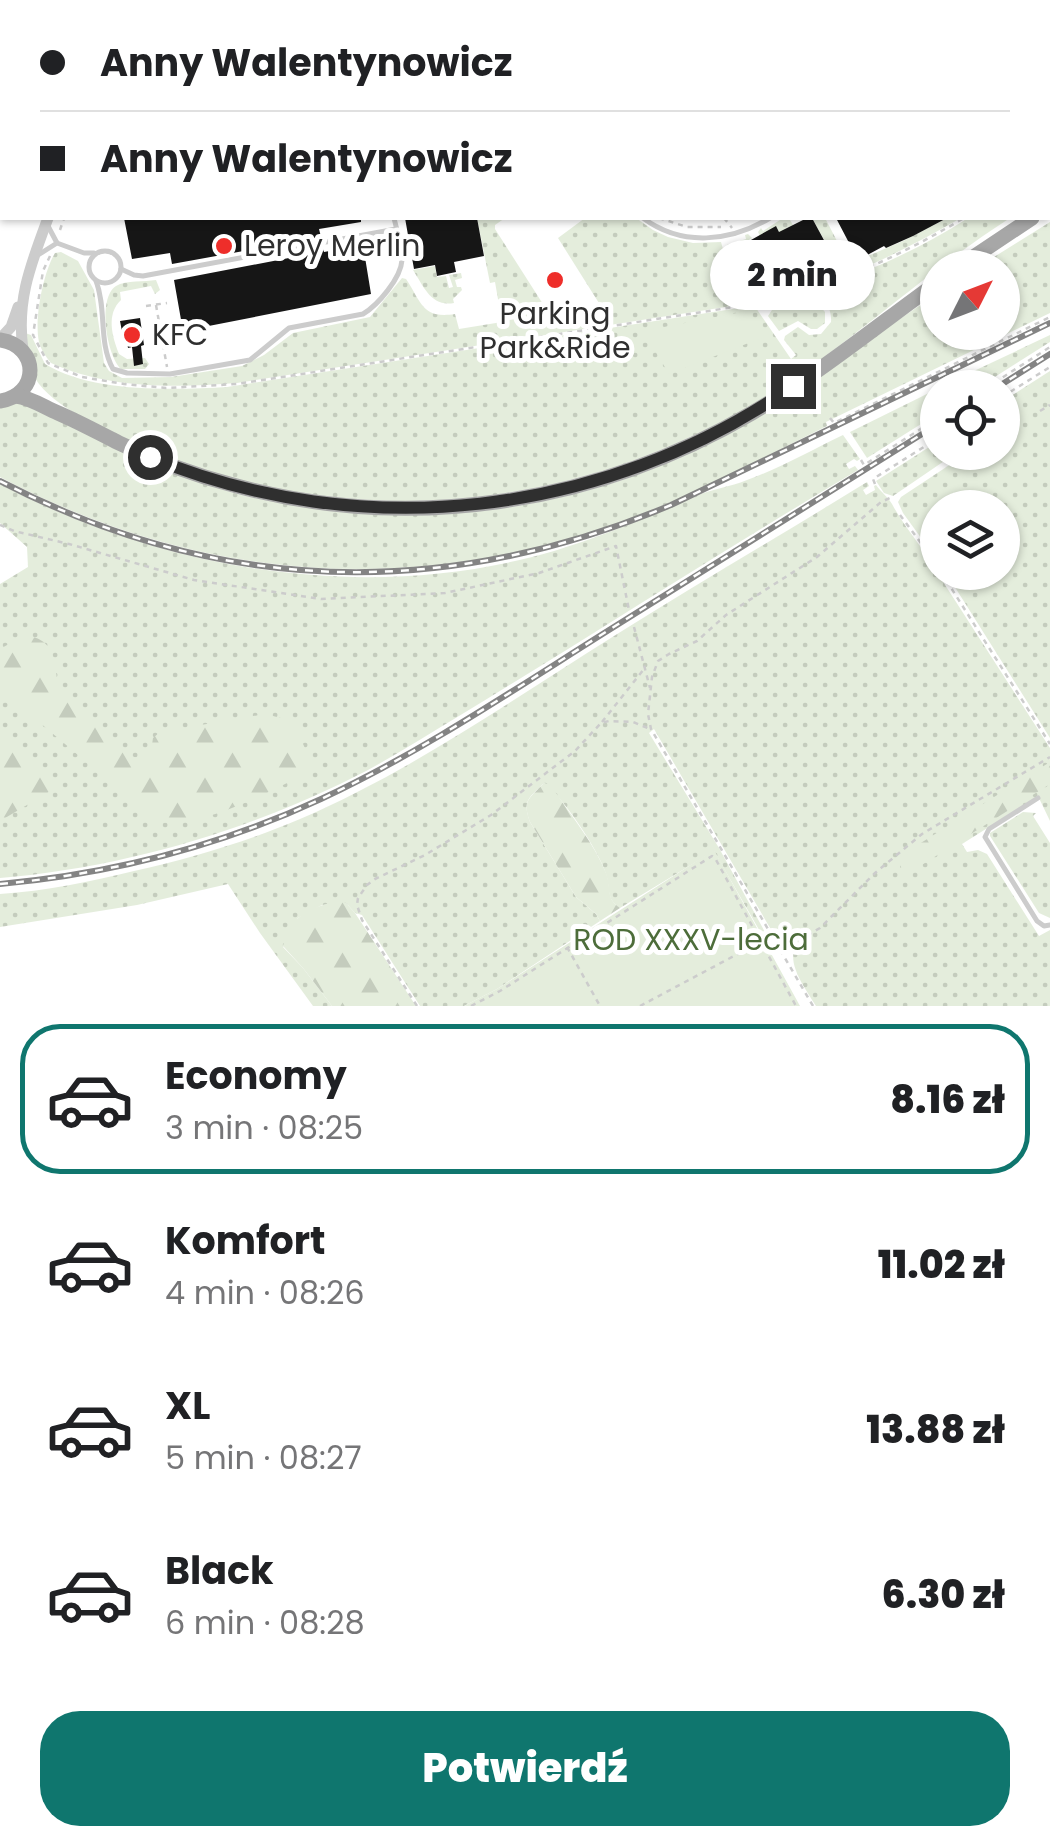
<!DOCTYPE html>
<html lang="pl">
<meta charset="utf-8">
<style>
:root{--surface:#fff;--page:#f6f6f6;--text:#202124;--muted:#757577;--line:#e0e0e0;--accent:#0f766e}
body{margin:0;font-family:Poppins,sans-serif;background:var(--page);color:var(--text);height:100vh;display:flex;flex-direction:column;font-size:38px;white-space:nowrap}
*{box-sizing:border-box;margin:0}
p{font-size:32px;color:var(--muted)}
.icon{flex:none;width:55px;height:55px;fill:none;stroke:currentColor;stroke-width:2;stroke-linecap:round;stroke-linejoin:round}
.map{position:relative;height:1006px;overflow:hidden}
.sheet{display:flex;flex-direction:column;background:var(--surface);flex:1}
.sheet>*{flex:none}
.hud{position:absolute;left:0px;top:0px;width:1050px;height:220px;box-shadow:0 2px 8px #0004;display:grid;align-content:center;height:220px;padding:0 40px;background:var(--surface)}
.needle{width:65px;rotate:48deg}
.controls{position:absolute;left:920px;top:250px;display:grid;gap:20px}
.controls a{display:grid;place-items:center;width:100px;height:100px;border-radius:50%;background:var(--surface);box-shadow:0 2px 8px #0004;font-size:50px}
.end{position:absolute;width:45px;height:45px;margin:-22px;border:12px solid #2f2f2f;background:#fff;box-shadow:0 0 0 5px #fff}
.from{border-radius:50%}
.bubble{position:absolute;height:70px;border-radius:35px;background:var(--surface);box-shadow:0 2px 8px #0004;font-size:32px;font-weight:800;line-height:70px;text-align:center}
.hud b{display:flex;align-items:center;gap:35px;height:95px;font-size:38px}
.hud b+b{border-top:2px solid var(--line)}
.hud i{width:25px;height:25px;background:var(--text)}
ul{padding:18px 0 0;list-style:none}
li{display:flex;align-items:center;gap:30px;height:150px;margin:0 20px 15px;padding:0 20px;border:5px solid transparent;border-radius:40px}
li div{flex:1}
li b{display:block;font-size:38px}
li em{font-style:normal;font-weight:800}
li.selected{border-color:var(--accent)}
li>.icon{width:90px;height:90px;stroke-width:1.5}
.primary-button{display:flex;gap:20px;margin-top:auto;padding:20px 40px}
.primary-button a{flex:1;height:115px;border-radius:40px;background:var(--accent);color:#fff;font-size:40px;font-weight:800;line-height:115px;text-align:center}
.map>svg:first-child{display:block}
</style>
<div class="map">
<svg width="1050" height="1006" viewBox="0 0 1050 1006">
<defs>
<pattern id="grass-dots" width="8" height="8" patternUnits="userSpaceOnUse" patternTransform="scale(2.5)"><rect width="8" height="8" fill="#e4eddc"/><path d="M2 2h.1M6 6h.1" fill="none" stroke="#c4ccbd" stroke-width="1.8" stroke-linecap="round"/></pattern>
<pattern id="forest-firs" width="22" height="20" patternUnits="userSpaceOnUse" patternTransform="scale(2.5)"><rect width="22" height="20" fill="#e4eddc"/><path d="M5 1l3.5 6h-7zM16 11l3.5 6h-7z" fill="#c4ccbd"/></pattern>
</defs>
<rect width="100%" height="100%" fill="#fff"/>
<!-- grass -->
<g fill="url(#grass-dots)">
<path d="M477,218H505L495,225V229L557,326L609,319L558,238L585,218H636L653,230L668,237L693,243L721,242L728,267L749,301L745,304L237,383C176,388 108,389 51,363C46,357 41,350 39,342C34,319 43,273 55,253L61,252L78,261L94,290L104,363L109,371L122,378L171,377L242,366L264,355L293,333L370,317L402,278L406,279C422,303 422,319 455,314L459,329L502,322L495,282L490,283Z"/>
<path d="M783,218H795L790,220L793,225L785,229L811,277L838,265L812,218H825L849,264L903,241L947,218H961C910,247 860,273 803,290C788,295 772,300 757,300L734,267L727,245L746,239L745,235L748,234L752,238L733,250L761,292L808,278L776,227L760,236L758,232L761,228L763,231Z"/>
<path d="M968,218H1010C921,275 845,349 754,405C739,414 722,421 707,429C530,517 324,526 142,446C110,432 60,411 39,384C30,372 25,348 25,333L31,335L45,364C92,393 173,390 227,387L752,306L756,308L791,359L796,355L784,340L785,336L798,327L809,335L821,334L831,322C832,309 825,293 809,296C798,297 804,299 795,303C784,307 776,301 763,308L762,304C836,286 904,259 968,218Z"/>
<path d="M1050,222V313L826,422L827,426C752,463 678,504 598,530C395,597 188,577 0,477V406L19,401C64,421 108,440 152,459C175,469 198,481 221,489C245,497 271,501 296,505C437,530 588,507 716,440C792,401 864,341 937,294L938,332H1002V268L978,267Z"/>
<path d="M435,266L437,277L446,276L449,288L453,287L449,275L461,273L462,278L455,280L457,287H461L462,290L453,299L454,303C431,307 424,287 413,270Z"/>
<path d="M156,280L160,290L155,294L151,286L120,292L121,300C106,314 112,336 119,354L127,359L145,358L149,364L145,369H121C107,356 97,298 116,286C126,280 145,282 156,280Z"/>
<polygon points="807,302 817,303 825,312 825,323 817,329 811,329 798,321 779,331 768,316 772,310 792,310"/>
<polygon points="1050,335 1050,342 979,387 940,387"/>
<polygon points="1050,371 1050,738 946,573 1002,572 1002,508 938,508 937,560 903,513 898,502 901,497 963,456 965,455 967,457 968,453 1002,452 1003,401"/>
<polygon points="937,389 937,414 867,458 850,432"/>
<path d="M843,435L860,459L857,461L854,459L846,464L849,469L855,466L858,470C771,522 686,575 600,629C554,658 506,687 459,716C429,734 399,753 368,770C254,829 128,867 0,878V584L28,567L27,547L0,523V484C168,572 369,605 554,551C603,536 649,517 696,496C712,489 730,487 747,480C780,468 812,450 843,435Z"/>
<polygon points="937,442 938,452 956,453 893,496 884,493 876,481"/>
<path d="M867,482L869,486L863,490L866,495L875,490L874,486L876,485C881,492 888,497 892,504C900,519 910,532 920,546L1050,748V821L1038,796L962,844L967,852L978,850L987,854L1039,936L1050,930V1006H816C806,989 789,968 794,949C788,941 780,940 773,933L654,729L649,733L719,848L766,934L762,935L714,851L620,908C605,898 611,889 606,874C599,851 563,797 544,783C529,798 522,800 530,822L576,897L596,914L600,921L497,989L464,1006H420L362,915L355,913L346,903L322,905L298,918L283,947L303,968L332,1006H313L260,933L228,884L137,905L0,927V894C46,891 89,882 134,871C191,858 246,842 300,819C412,771 512,700 614,636C698,583 783,534 867,482Z"/>
<polygon points="1023,812 1036,813 1033,816 1050,843 1050,918 1039,913 990,836 990,833"/>
</g>
<!-- forest -->
<g fill="url(#forest-firs)">
<path d="M23,636C61,636 54,674 60,700C67,702 77,704 83,708C105,723 118,764 150,758L153,738L160,732L265,714L285,719L297,731L310,759L308,772C275,790 190,834 153,820C144,817 137,807 130,799L0,689V649Z"/>
<polygon points="0,735 22,757 59,786 0,821"/>
<polygon points="1050,762 1050,784 909,873 903,873 900,870 900,864 908,851"/>
<path d="M544,783L548,784L554,790C572,817 594,843 606,873C612,888 605,898 620,908L600,921L596,914L576,897L530,822C522,800 529,799 544,783Z"/>
<path d="M336,901L346,903L355,913L416,1006H332L303,968L283,946C292,915 306,910 336,901Z"/>
</g>
<!-- garden -->
<g fill="#e4eddc">
<polygon points="747,311 764,337 669,374 643,331"/>
<polygon points="714,850 800,1006 464,1006 497,989"/>
</g>
<!-- building -->
<g fill="#161616">
<polygon points="124,218 361,218 361,222 319,229 321,237 172,264 170,253 132,259"/>
<polygon points="405,218 477,218 484,256 454,262 456,272 437,276 435,265 414,269"/>
<polygon points="807,218 812,218 838,266 830,270 828,267 800,280 795,273 777,284 779,287 760,292 733,250 776,226 779,232"/>
<polygon points="836,218 947,218 913,236 886,248 884,246 858,260"/>
<polygon points="363,245 371,294 183,331 174,280 294,257 294,254 323,249 324,252"/>
<polygon points="140,318 144,345 141,346 143,364 134,366 132,347 128,348 127,342 124,342 120,321"/>
</g>
<g fill="none" stroke-linecap="round" stroke-linejoin="round">
<!-- path -->
<g stroke="#ccc" stroke-width="2.5" stroke-dasharray="5 5" stroke-linecap="butt">
<polyline points="155,0 161,2"/>
<polyline points="447,0 448,2"/>
<polyline points="509,0 511,2"/>
<polyline points="549,0 552,2"/>
<polyline points="554,0 557,2"/>
<polyline points="732,0 734,2"/>
<polyline points="901,0 902,2"/>
<polyline points="398,2 398,0"/>
<polyline points="642,2 644,0"/>
<polyline points="831,2 836,0"/>
<polyline points="838,2 844,0"/>
<polyline points="906,2 912,0"/>
<polyline points="1048,164 1050,162"/>
<polyline points="659,218 687,227 721,227"/>
<polyline points="724,218 732,228"/>
<polyline points="60,230 64,218"/>
<path d="M50,256L43,271L33,335L48,363L82,377L124,384L166,388L237,384L760,303C839,284 896,258 964,218"/>
<polyline points="156,305 167,367"/>
<polyline points="146,306 167,303"/>
<polyline points="986,388 1050,347"/>
<polyline points="1002,397 1050,367"/>
<polyline points="1040,411 1050,405"/>
<polyline points="830,418 834,423 1050,317"/>
<polyline points="861,460 864,465 938,418"/>
<polyline points="875,484 873,479 938,438"/>
<polyline points="900,515 938,566"/>
<polyline points="0,525 14,531 69,544 194,580 321,599 445,593 539,573 616,546 629,610"/>
<polyline points="941,572 1050,744"/>
<polyline points="634,627 650,688"/>
<polyline points="602,722 644,669"/>
<polyline points="567,947 600,1006"/>
<polyline points="781,950 820,928 875,873 922,834 1050,757"/>
<polyline points="417,1006 362,920 357,905 358,898 367,885 375,879 425,855 491,815 575,751 601,723 609,721 633,722 650,729"/>
<polyline points="471,1006 500,991 712,856 715,858 796,1006"/>
<polyline points="640,1006 762,941 772,939"/>
<polyline points="813,1006 651,729 648,714 652,677 658,661 669,654 697,641 726,615 817,557 881,502 890,498"/>
</g>
<!-- service -->
<g stroke="#ccc" stroke-width="5">
<polyline points="1027,0 1028,2"/>
<path d="M643,218C682,247 730,242 770,218"/>
<polyline points="48,226 57,243 84,253 94,253"/>
<circle cx="105" cy="267" r="16"/>
<polyline points="38,255 57,243"/>
<polyline points="121,269 134,275 143,276 396,229"/>
<path d="M96,281C107,309 98,342 113,369L127,373L170,374L250,360L289,328L363,314C378,305 401,278 402,260C402,246 397,231 394,218"/>
<polyline points="1038,798 989,829 985,837 1037,921 1044,926 1050,925"/>
</g>
<!-- minor -->
<g stroke="#ccc" stroke-width="9">
<polyline points="716,0 719,2"/>
<polyline points="802,0 803,2"/>
<polyline points="869,0 870,2"/>
</g>
<!-- tertiary -->
<g stroke="#ccc" stroke-width="11">
<polyline points="528,0 531,2"/>
<polyline points="133,2 134,0"/>
<polyline points="878,2 884,0"/>
<polyline points="0,339 11,327 18,307"/>
<path d="M23,350C16,300 31,264 48,218"/>
</g>
<!-- primary -->
<g stroke="#a7a7a7" stroke-width="15">
<polyline points="1048,209 1050,207"/>
<polyline points="957,268 1032,218"/>
<path d="M0,340C40,346 40,395 0,401"/>
<path d="M16,396C31,398 44,407 58,413C79,422 99,433 119,443C156,461 194,475 233,485C409,533 595,505 752,413C817,375 877,326 938,282"/>
</g>
<!-- rail casing -->
<g stroke="#848484" stroke-width="6">
<g id="rail">
<polyline points="996,388 1050,354"/>
<path d="M0,481C219,595 443,601 671,505L1050,323"/>
<path d="M0,884C111,874 220,846 321,799C422,752 515,689 609,630C718,561 828,493 938,424"/>
</g>
</g>
<!-- rail -->
<use href="#rail" stroke="#fff" stroke-width="2.5" stroke-dasharray="8" stroke-linecap="butt"/>
</g>
<g fill="none" stroke-linecap="round" stroke-linejoin="round">
<!-- route -->
<path stroke="#2f2f2f" stroke-width="12" d="M150,457C362,545 605,517 793,386"/>
</g>
<!-- markers -->
<g fill="#ee2e2a" stroke="#fff" stroke-width="4">
<circle cx="224" cy="246" r="10"/>
<circle cx="555" cy="280" r="10"/>
<circle cx="132" cy="335" r="10"/>
</g>
<g text-anchor="middle" stroke-width="10" stroke-linejoin="round" paint-order="stroke">
<!-- poi labels -->
<g font-size="30" fill="#2f2f2f" stroke="#fff" text-anchor="start">
<text x="244" y="256">Leroy Merlin</text>
<text x="555" y="324" text-anchor="middle">Parking<tspan x="555" dy="34">Park&amp;Ride</tspan></text>
<text x="152" y="345">KFC</text>
</g>
<!-- park labels -->
<g font-size="30" fill="#4d6d3a" stroke="#fff">
<text x="691" y="950">ROD XXXV-lecia</text>
</g>
</g>
</svg>
<div class="controls">
<a><svg class="needle" viewBox="-14 -14 28 28"><path d="M0-13l5 13h-10z" fill="#e53935"/><path d="M0 13l5-13h-10z" fill="#757577"/></svg></a>
<a><svg class="icon" aria-label="locate" viewBox="0 0 24 24"><circle cx="12" cy="12" r="6"/><path d="M12 2v4M12 18v4M2 12h4M18 12h4"/></svg></a>
<a><svg class="icon" aria-label="layers" viewBox="0 0 24 24"><path d="M12 4l9 5-9 5-9-5zM3 14l9 5 9-5"/></svg></a>
</div>
<i class="end from" style="left:150px;top:457px"></i>
<i class="end" style="left:793px;top:386px"></i>
<div class="bubble" style="left:710px;top:240px;width:165px">2 min</div>
<div class="hud">
<b><i class="from"></i>Anny Walentynowicz</b>
<b><i></i>Anny Walentynowicz</b>
</div>
</div>
<section class="sheet">
<ul>
<li class="selected"><svg class="icon" aria-label="car" viewBox="0 0 24 24"><path d="M5 17H2v-5l4-1 3-4h7l3 4 3 1v5h-3M9 17h6M6 11h13"/><circle cx="7" cy="17" r="2"/><circle cx="17" cy="17" r="2"/></svg><div><b>Economy</b><p>3 min · 08:25</p></div><em>8.16 zł</em></li>
<li><svg class="icon" aria-label="car" viewBox="0 0 24 24"><path d="M5 17H2v-5l4-1 3-4h7l3 4 3 1v5h-3M9 17h6M6 11h13"/><circle cx="7" cy="17" r="2"/><circle cx="17" cy="17" r="2"/></svg><div><b>Komfort</b><p>4 min · 08:26</p></div><em>11.02 zł</em></li>
<li><svg class="icon" aria-label="car" viewBox="0 0 24 24"><path d="M5 17H2v-5l4-1 3-4h7l3 4 3 1v5h-3M9 17h6M6 11h13"/><circle cx="7" cy="17" r="2"/><circle cx="17" cy="17" r="2"/></svg><div><b>XL</b><p>5 min · 08:27</p></div><em>13.88 zł</em></li>
<li><svg class="icon" aria-label="car" viewBox="0 0 24 24"><path d="M5 17H2v-5l4-1 3-4h7l3 4 3 1v5h-3M9 17h6M6 11h13"/><circle cx="7" cy="17" r="2"/><circle cx="17" cy="17" r="2"/></svg><div><b>Black</b><p>6 min · 08:28</p></div><em>6.30 zł</em></li>
</ul>
<div class="primary-button"><a>Potwierdź</a></div>
</section>
